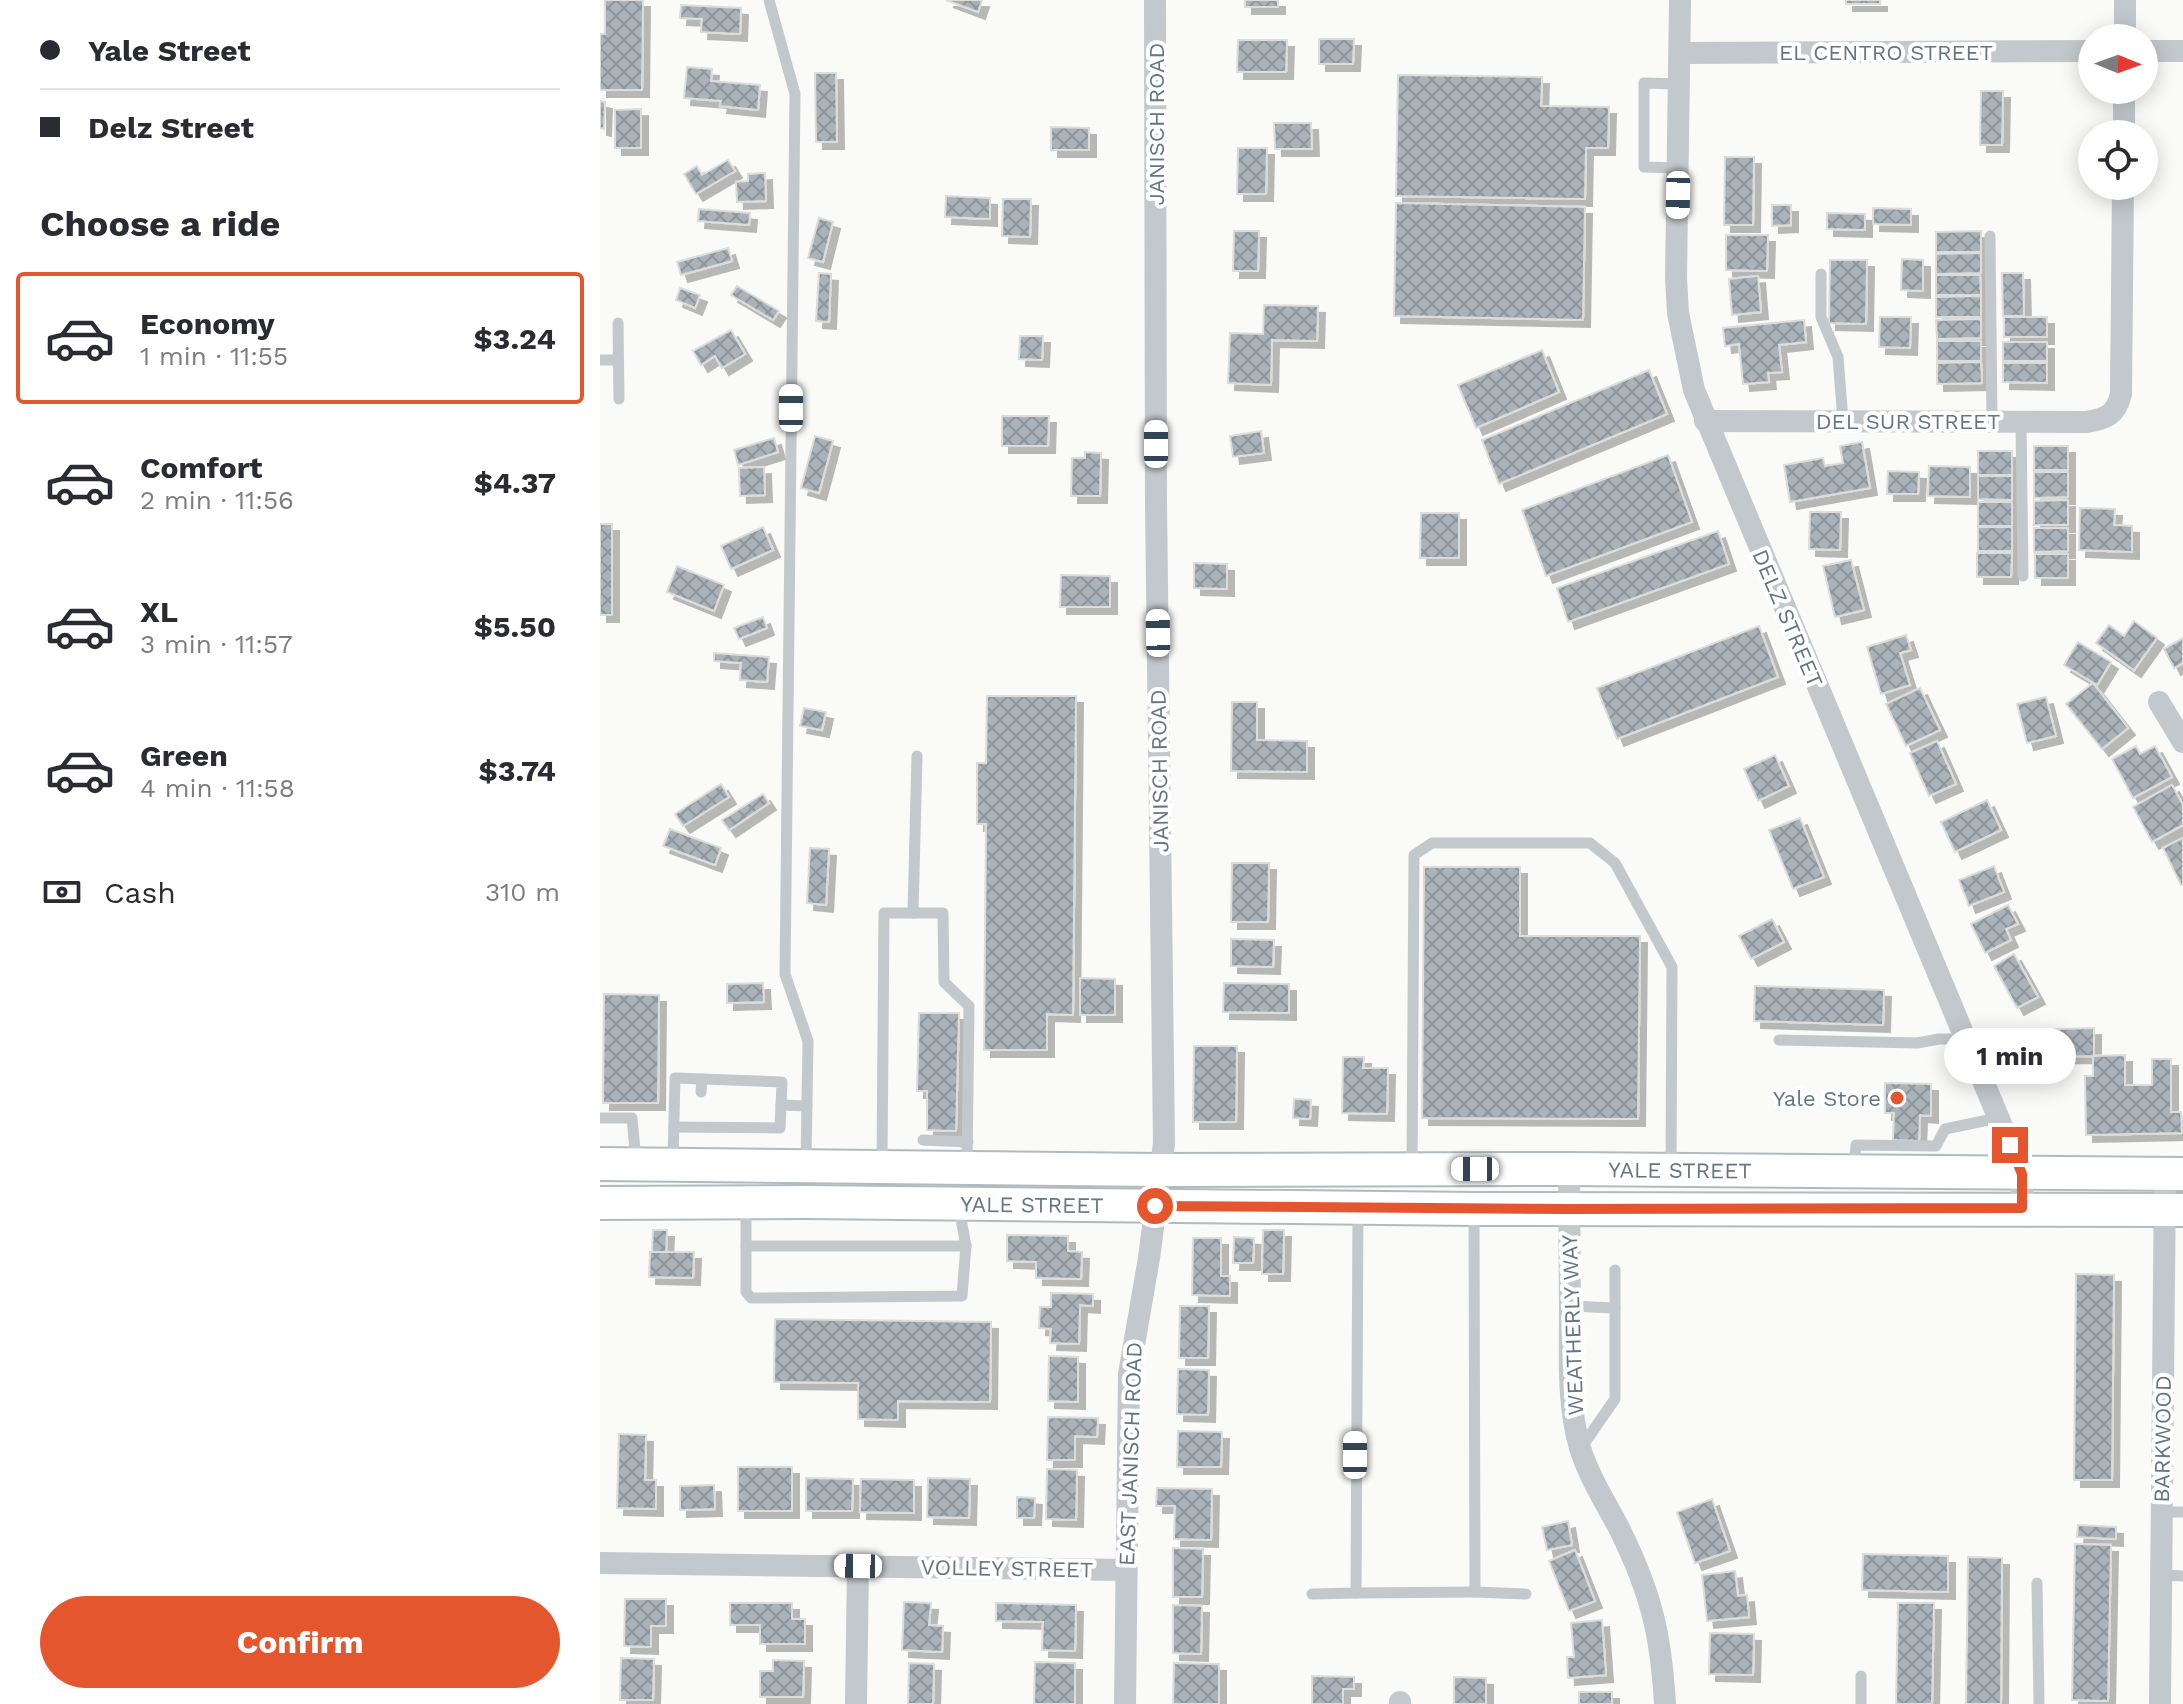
<!DOCTYPE html>
<meta charset="utf-8">
<style>
:root{--surface:#fff;--page:#f7f7f7;--text:#2b2b33;--muted:#7c7c81;--line:#e1e1e2;--accent:#e4572e}
body{margin:0;font-family:"Work Sans",sans-serif;background:var(--page);color:var(--text);height:100vh;display:flex;flex-direction:column;font-size:30px;white-space:nowrap}
*{box-sizing:border-box;margin:0}
p{font-size:26px;color:var(--muted)}
.icon{flex:none;width:44px;height:44px;fill:none;stroke:currentColor;stroke-width:2;stroke-linecap:round;stroke-linejoin:round}
.map{position:relative;flex:1;overflow:hidden}
.details{display:flex;flex-direction:column;background:var(--surface);width:600px}
.details>*{flex:none}
.top-card{display:grid;align-content:center;height:176px;padding:0 40px;background:var(--surface)}
.needle{width:52px;rotate:91deg}
.buttons{position:absolute;left:1478px;top:24px;display:grid;gap:16px}
.buttons a{display:grid;place-items:center;width:80px;height:80px;border-radius:50%;background:var(--surface);box-shadow:0 4px 20px #0003;font-size:40px}
.end{position:absolute;width:36px;height:36px;margin:-18px;border:10px solid #e4572e;background:#fff;box-shadow:0 0 0 4px #fff}
.from{border-radius:50%}
.bubble{position:absolute;height:56px;border-radius:28px;background:var(--surface);box-shadow:0 4px 20px #0003;font-size:26px;font-weight:700;line-height:56px;text-align:center}
.car{position:absolute;width:24px;height:48px;margin:-24px -12px;border-radius:10px;box-shadow:0 0 6px 2px #0007;background:linear-gradient(#fff 24%,#345 0 40%,#fff 0 76%,#345 0 86%,#fff 0)}
.top-card b{display:flex;align-items:center;gap:28px;height:76px;font-size:30px}
.top-card b+b{border-top:2px solid var(--line)}
.top-card i{width:20px;height:20px;background:var(--text)}
ul{padding:0;list-style:none}
li{display:flex;align-items:center;gap:24px;height:132px;margin:0 16px 12px;padding:0 24px;border:4px solid transparent;border-radius:8px}
li div{flex:1}
li b{display:block;font-size:30px}
li em{font-style:normal;font-weight:700}
li.current{border-color:var(--accent)}
li>.icon{width:72px;height:72px;stroke-width:1.5}
h2{padding:0 40px;font-size:36px;line-height:96px}
.pay{display:flex;align-items:center;gap:20px;height:88px;padding:0 40px;font-size:30px}
.pay p{margin-inline-start:auto}
.primary-button{display:flex;gap:16px;margin-top:auto;padding:16px 40px}
.primary-button a{flex:1;height:92px;border-radius:48px;background:var(--accent);color:#fff;font-size:32px;font-weight:700;line-height:92px;text-align:center}
main{display:flex;flex:1;min-height:0}
.map>svg:first-child{display:block}
</style>
<main>
<section class="details">
<div class="top-card">
<b><i class="from"></i>Yale Street</b>
<b><i></i>Delz Street</b>
</div>
<h2>Choose a ride</h2>
<ul>
<li class="current"><svg class="icon" aria-label="car" viewBox="0 0 24 24"><path d="M5 17H2v-5l4-1 3-4h7l3 4 3 1v5h-3M9 17h6M6 11h13"/><circle cx="7" cy="17" r="2"/><circle cx="17" cy="17" r="2"/></svg><div><b>Economy</b><p>1 min · 11:55</p></div><em>$3.24</em></li>
<li><svg class="icon" aria-label="car" viewBox="0 0 24 24"><path d="M5 17H2v-5l4-1 3-4h7l3 4 3 1v5h-3M9 17h6M6 11h13"/><circle cx="7" cy="17" r="2"/><circle cx="17" cy="17" r="2"/></svg><div><b>Comfort</b><p>2 min · 11:56</p></div><em>$4.37</em></li>
<li><svg class="icon" aria-label="car" viewBox="0 0 24 24"><path d="M5 17H2v-5l4-1 3-4h7l3 4 3 1v5h-3M9 17h6M6 11h13"/><circle cx="7" cy="17" r="2"/><circle cx="17" cy="17" r="2"/></svg><div><b>XL</b><p>3 min · 11:57</p></div><em>$5.50</em></li>
<li><svg class="icon" aria-label="car" viewBox="0 0 24 24"><path d="M5 17H2v-5l4-1 3-4h7l3 4 3 1v5h-3M9 17h6M6 11h13"/><circle cx="7" cy="17" r="2"/><circle cx="17" cy="17" r="2"/></svg><div><b>Green</b><p>4 min · 11:58</p></div><em>$3.74</em></li>
</ul>
<div class="pay"><svg class="icon" aria-label="cash" viewBox="0 0 24 24"><path d="M3 7h18v10H3z"/><circle cx="12" cy="12" r="2"/></svg>Cash<p>310 m</p></div>
<div class="primary-button"><a>Confirm</a></div>
</section>
<div class="map">
<svg width="1583" height="1704" viewBox="0 0 1583 1704">
<defs>
<pattern id="building-cross-hatch" width="8" height="8" patternUnits="userSpaceOnUse" patternTransform="scale(2)"><rect width="8" height="8" fill="#aab3b9"/><path d="M0 0l8 8M0 8l8-8" fill="none" stroke="#8e969c"/></pattern>
<filter id="shadow"><feDropShadow dx="7" dy="7" stdDeviation="0" flood-color="#0004"/></filter>
</defs>
<rect width="100%" height="100%" fill="#fafaf8"/>
<!-- building -->
<g fill="url(#building-cross-hatch)" stroke="#dcdcda" stroke-width="2" filter="url(#shadow)">
<polygon points="5,0 43,0 42,90 0,90 0,34 5,34"/>
<polygon points="346,0 382,0 378,12"/>
<rect x="645" y="0" width="33" height="7"/>
<rect x="1246" y="0" width="34" height="4"/>
<polygon points="81,5 141,8 140,34 101,32 102,19 80,18"/>
<polygon points="719,39 754,39 753,64 719,64"/>
<polygon points="638,40 687,40 686,72 637,72"/>
<polygon points="87,67 112,69 111,81 160,85 158,110 120,106 121,101 84,98"/>
<polygon points="215,73 236,73 237,142 216,142"/>
<polygon points="798,75 942,77 941,106 1009,107 1008,148 986,148 985,199 796,196"/>
<polygon points="1381,91 1403,91 1402,145 1380,145"/>
<polygon points="0,101 5,102 4,129 0,128"/>
<polygon points="41,109 41,148 15,148 15,110"/>
<polygon points="674,123 711,123 712,149 675,149"/>
<polygon points="451,127 489,128 489,150 451,150"/>
<polygon points="638,148 667,148 666,194 637,194"/>
<polygon points="1125,157 1154,157 1153,225 1124,225"/>
<polygon points="128,160 135,171 96,194 84,174 97,166 102,175"/>
<polygon points="165,173 166,201 137,202 136,182 148,181 148,174"/>
<polygon points="346,196 390,198 390,219 345,217"/>
<polygon points="403,199 431,199 430,237 402,236"/>
<polygon points="796,203 985,207 983,320 794,316"/>
<polygon points="1172,205 1191,205 1191,225 1172,226"/>
<polygon points="1273,208 1311,209 1311,225 1273,224"/>
<polygon points="99,209 150,213 149,225 98,221"/>
<polygon points="1227,213 1265,214 1265,230 1227,229"/>
<polygon points="219,218 233,222 223,262 208,258"/>
<polygon points="634,231 659,231 658,271 633,271"/>
<polygon points="1381,231 1381,252 1336,252 1336,232"/>
<polygon points="1126,235 1168,235 1167,271 1126,270"/>
<polygon points="128,248 132,261 81,275 77,262"/>
<polygon points="1381,253 1381,273 1336,274 1336,254"/>
<polygon points="1302,259 1323,260 1323,291 1301,290"/>
<polygon points="1230,260 1267,260 1266,324 1229,323"/>
<polygon points="219,273 231,274 229,322 216,321"/>
<polygon points="1402,273 1423,273 1424,316 1403,316"/>
<polygon points="1336,275 1380,275 1381,295 1336,295"/>
<polygon points="1158,276 1161,312 1132,315 1129,279"/>
<polygon points="137,286 179,311 173,320 131,295"/>
<polygon points="80,288 100,295 95,308 76,300"/>
<polygon points="1381,296 1381,317 1336,317 1336,297"/>
<polygon points="664,305 718,306 717,341 672,340 671,385 628,383 630,333 663,334"/>
<polygon points="1280,317 1311,317 1310,348 1279,347"/>
<rect x="1404" y="317" width="43" height="20"/>
<polygon points="1381,319 1381,338 1337,339 1336,320"/>
<polygon points="1204,320 1206,342 1179,345 1182,372 1168,373 1169,382 1143,384 1139,344 1125,346 1123,328"/>
<polygon points="131,330 145,354 122,368 115,356 101,365 93,351"/>
<polygon points="420,336 443,336 442,360 419,359"/>
<rect x="1337" y="341" width="44" height="20"/>
<rect x="1403" y="342" width="44" height="19"/>
<polygon points="942,350 959,392 876,428 858,385"/>
<polygon points="1381,362 1382,383 1337,384 1337,363"/>
<polygon points="1403,363 1447,363 1447,383 1403,382"/>
<polygon points="1049,370 1067,414 899,484 882,440"/>
<polygon points="402,416 449,416 448,446 402,446"/>
<polygon points="661,431 664,453 633,457 630,436"/>
<polygon points="215,436 233,441 219,493 201,488"/>
<polygon points="174,438 178,452 138,465 134,450"/>
<polygon points="1262,442 1270,488 1190,502 1184,465 1223,458 1225,466 1243,463 1240,446"/>
<rect x="1434" y="446" width="34" height="24"/>
<rect x="1378" y="451" width="34" height="24"/>
<polygon points="485,452 501,453 500,496 471,496 472,458 485,458"/>
<polygon points="1068,455 1092,522 946,576 922,510"/>
<polygon points="1329,466 1370,467 1370,497 1328,496"/>
<polygon points="164,467 165,495 140,496 139,468"/>
<polygon points="1288,471 1319,472 1318,494 1287,494"/>
<polygon points="1434,472 1468,472 1468,497 1434,498"/>
<polygon points="1378,476 1412,476 1412,500 1378,499"/>
<polygon points="1468,500 1468,525 1434,525 1434,501"/>
<rect x="1378" y="502" width="34" height="24"/>
<polygon points="1480,508 1515,509 1514,525 1532,526 1532,552 1479,550"/>
<polygon points="1210,512 1241,512 1240,550 1209,549"/>
<polygon points="821,513 859,513 859,558 820,558"/>
<rect x="0" y="524" width="12" height="91"/>
<polygon points="163,527 173,550 131,569 121,546"/>
<rect x="1378" y="527" width="34" height="24"/>
<polygon points="1434,528 1468,528 1468,551 1434,552"/>
<polygon points="1118,531 1129,564 968,622 957,588"/>
<polygon points="1377,553 1412,553 1411,577 1377,577"/>
<rect x="1435" y="554" width="33" height="24"/>
<polygon points="1251,560 1264,610 1235,617 1223,566"/>
<polygon points="594,563 627,564 627,589 594,588"/>
<polygon points="77,566 124,585 114,611 67,592"/>
<polygon points="461,575 510,576 510,607 460,607"/>
<polygon points="163,617 167,628 139,639 134,628"/>
<polygon points="1534,621 1557,638 1534,670 1496,643 1509,625 1524,636"/>
<polygon points="1159,626 1178,677 1017,739 997,688"/>
<polygon points="1306,635 1311,650 1300,653 1310,685 1281,694 1267,647"/>
<polygon points="1583,638 1583,663 1574,668 1564,649"/>
<polygon points="1478,642 1511,662 1497,685 1464,665"/>
<polygon points="114,653 169,657 167,682 140,680 141,663 114,661"/>
<polygon points="1493,683 1528,728 1502,749 1466,704"/>
<polygon points="1320,688 1340,730 1306,746 1286,704"/>
<polygon points="387,696 476,696 473,1015 447,1014 447,1050 384,1050 386,824 377,824 377,763 386,763"/>
<polygon points="1446,697 1456,736 1427,743 1417,704"/>
<polygon points="632,702 657,702 657,740 707,741 707,772 631,771"/>
<polygon points="204,708 226,712 222,730 200,726"/>
<polygon points="1337,741 1356,784 1329,796 1310,753"/>
<polygon points="1536,746 1540,754 1555,746 1572,777 1533,798 1512,759"/>
<polygon points="1175,755 1189,786 1158,801 1144,769"/>
<polygon points="121,784 129,797 83,826 75,814"/>
<polygon points="1572,785 1583,805 1583,825 1552,842 1533,807"/>
<polygon points="163,794 169,803 129,830 122,820"/>
<polygon points="1387,800 1401,830 1355,852 1341,822"/>
<polygon points="1200,818 1224,877 1193,889 1169,830"/>
<polygon points="70,829 121,848 115,865 63,846"/>
<polygon points="1583,838 1583,884 1581,885 1563,848"/>
<polygon points="210,848 229,849 226,905 207,903"/>
<polygon points="632,863 669,863 668,922 631,922"/>
<polygon points="1394,866 1404,892 1369,906 1359,880"/>
<polygon points="824,867 920,867 920,936 1040,936 1038,1119 822,1118"/>
<polygon points="1408,905 1418,924 1406,929 1411,940 1385,953 1371,924"/>
<polygon points="1172,919 1184,942 1151,959 1139,936"/>
<polygon points="631,939 674,940 673,967 631,966"/>
<polygon points="1414,954 1438,997 1417,1008 1394,966"/>
<polygon points="480,978 515,979 515,1015 480,1015"/>
<polygon points="163,983 164,1002 127,1003 127,984"/>
<polygon points="624,983 689,984 689,1013 623,1012"/>
<polygon points="1155,986 1284,990 1283,1025 1154,1021"/>
<polygon points="4,994 59,995 58,1103 3,1103"/>
<polygon points="319,1013 359,1013 356,1131 327,1130 327,1091 317,1091"/>
<polygon points="1494,1028 1494,1056 1525,1055 1525,1085 1552,1085 1552,1059 1571,1059 1571,1112 1581,1112 1582,1133 1486,1135 1485,1076 1493,1076 1493,1056 1428,1057 1427,1030"/>
<polygon points="594,1046 637,1046 636,1122 593,1122"/>
<polygon points="743,1057 764,1057 763,1068 788,1068 787,1114 742,1113"/>
<polygon points="1285,1083 1331,1084 1331,1116 1320,1115 1319,1141 1293,1140 1294,1113 1285,1113"/>
<polygon points="694,1099 711,1100 710,1119 693,1118"/>
<polygon points="53,1230 67,1230 66,1252 52,1252"/>
<polygon points="663,1230 684,1230 683,1274 662,1274"/>
<polygon points="407,1235 468,1236 468,1251 482,1252 481,1279 436,1278 436,1262 407,1261"/>
<polygon points="634,1237 654,1238 653,1263 633,1263"/>
<polygon points="593,1238 621,1238 621,1276 630,1276 630,1296 592,1295"/>
<polygon points="50,1252 94,1252 93,1278 49,1277"/>
<polygon points="1476,1274 1514,1275 1512,1480 1474,1480"/>
<polygon points="451,1293 493,1294 493,1306 480,1305 479,1344 450,1343 451,1329 439,1328 440,1307 451,1307"/>
<polygon points="580,1306 609,1306 608,1358 579,1358"/>
<polygon points="175,1319 391,1322 390,1402 298,1401 298,1420 258,1419 258,1383 174,1382"/>
<polygon points="449,1356 478,1357 478,1402 448,1401"/>
<polygon points="578,1369 609,1370 608,1415 577,1414"/>
<polygon points="448,1417 498,1418 497,1437 475,1436 475,1460 447,1460"/>
<polygon points="578,1431 622,1432 621,1467 577,1467"/>
<polygon points="19,1434 46,1435 45,1480 56,1480 56,1509 17,1508"/>
<rect x="138" y="1467" width="54" height="44"/>
<polygon points="447,1469 477,1470 476,1520 446,1519"/>
<polygon points="206,1478 253,1479 252,1511 206,1511"/>
<polygon points="328,1478 370,1479 369,1518 327,1517"/>
<polygon points="261,1479 314,1480 314,1513 260,1512"/>
<polygon points="114,1485 115,1509 80,1510 80,1486"/>
<polygon points="557,1488 612,1489 611,1540 574,1539 575,1506 556,1506"/>
<polygon points="417,1497 435,1498 434,1518 417,1518"/>
<polygon points="1112,1499 1130,1551 1095,1563 1077,1512"/>
<polygon points="968,1521 972,1545 947,1550 942,1527"/>
<polygon points="1478,1525 1516,1527 1516,1539 1477,1537"/>
<polygon points="1475,1544 1511,1545 1508,1701 1472,1700"/>
<polygon points="573,1548 603,1549 602,1597 573,1597"/>
<polygon points="975,1550 995,1601 969,1611 949,1561"/>
<polygon points="1263,1554 1348,1556 1348,1592 1262,1590"/>
<polygon points="1368,1557 1402,1558 1401,1704 1366,1704"/>
<polygon points="1135,1571 1138,1596 1147,1595 1149,1617 1107,1621 1102,1575"/>
<polygon points="25,1599 66,1599 66,1626 51,1626 51,1647 24,1646"/>
<polygon points="304,1602 331,1603 329,1625 343,1626 342,1652 302,1650"/>
<polygon points="130,1603 192,1603 192,1619 205,1619 205,1644 160,1644 160,1625 130,1625"/>
<polygon points="396,1603 476,1605 475,1651 442,1650 443,1622 396,1621"/>
<polygon points="1298,1603 1334,1603 1332,1704 1296,1704"/>
<polygon points="573,1605 602,1606 601,1654 573,1653"/>
<polygon points="1002,1620 1006,1675 968,1678 967,1657 974,1657 971,1623"/>
<polygon points="1110,1633 1154,1634 1153,1675 1109,1674"/>
<polygon points="21,1658 54,1659 53,1700 20,1700"/>
<polygon points="173,1660 204,1661 203,1697 160,1697 160,1671 173,1671"/>
<polygon points="435,1662 475,1663 475,1704 434,1704"/>
<polygon points="309,1663 334,1664 333,1704 308,1704"/>
<polygon points="574,1663 619,1664 619,1704 573,1704"/>
<polygon points="712,1676 754,1677 754,1689 743,1689 743,1704 712,1704"/>
<polygon points="854,1677 886,1678 886,1704 854,1704"/>
<rect x="979" y="1692" width="33" height="12"/>
</g>
<g fill="none" stroke-linecap="round" stroke-linejoin="round">
<!-- secondary casing -->
<g stroke="#b3babf" stroke-width="36">
<g id="secondary">
<path id="s1" d="M0,1164L560,1170L969,1169L1583,1174"/>
<path id="s2" d="M0,1203L205,1202L874,1209L1583,1210"/>
</g>
</g>
<!-- service -->
<g stroke="#c3c8cc" stroke-width="11">
<polyline points="169,0 195,94 185,974 208,1041 206,1162"/>
<polyline points="1078,168 1044,167 1044,83 1079,84"/>
<polyline points="1390,236 1392,421"/>
<polyline points="1221,274 1221,317 1238,357 1243,421"/>
<polyline points="18,323 19,399"/>
<polyline points="0,360 18,360"/>
<polyline points="1421,422 1423,576"/>
<polyline points="313,913 343,913 344,982 369,1006 367,1167"/>
<polyline points="1179,1040 1317,1043 1339,1039 1365,1039"/>
<polyline points="101,1092 102,1079"/>
<polyline points="0,1118 32,1118 36,1160"/>
<polyline points="74,1127 180,1128 181,1105"/>
<polyline points="323,1140 368,1142"/>
<polyline points="73,1161 75,1078 182,1082 181,1105 207,1106"/>
<polyline points="282,1162 284,913 313,913 317,756"/>
<polyline points="812,1168 814,855 832,843 990,843 1015,863 1072,967 1071,1166"/>
<polyline points="1254,1168 1256,1145 1336,1146 1345,1129 1398,1118"/>
<polyline points="146,1206 146,1292 151,1298 159,1298 362,1296 366,1246 359,1208"/>
<polyline points="874,1213 875,1592 926,1594"/>
<polyline points="146,1246 366,1246"/>
<polyline points="970,1306 1015,1308"/>
<polyline points="981,1448 1015,1399 1015,1270"/>
<polyline points="1562,1512 1583,1512"/>
<polyline points="1561,1575 1583,1576"/>
<polyline points="1437,1583 1439,1704"/>
<polyline points="756,1593 875,1592"/>
<polyline points="712,1594 756,1593 758,1209"/>
<polyline points="1261,1676 1261,1704"/>
</g>
<!-- minor -->
<g stroke="#c3c8cc" stroke-width="22">
<polyline points="1080,0 1076,278 1078,313 1094,390 1422,1174 1422,1208"/>
<polyline points="1525,38 1525,0"/>
<polyline points="1544,51 1583,51"/>
<polyline points="1080,53 1492,51"/>
<polyline points="1524,134 1524,90"/>
<path d="M1105,421L1486,422C1506,419 1516,415 1521,394L1523,186"/>
<polyline points="1559,702 1583,742"/>
<path d="M969,1169C969,1216 970,1262 970,1309C970,1355 967,1403 980,1448C989,1477 1006,1503 1020,1530C1051,1593 1061,1634 1065,1704"/>
<polyline points="0,1563 526,1570"/>
<polyline points="256,1704 258,1566"/>
<polyline points="525,1704 529,1374 549,1258 564,1143 556,505 555,0"/>
<polyline points="800,1704 800,1702"/>
<polyline points="1560,1704 1565,1174"/>
</g>
<!-- secondary -->
<use href="#secondary" stroke="#fff" stroke-width="32"/>
</g>
<g fill="none" stroke-linecap="round" stroke-linejoin="round">
<!-- route -->
<polyline stroke="#e4572e" stroke-width="10" points="555,1206 969,1209 1422,1208 1422,1174 1410,1145"/>
</g>
<!-- markers -->
<circle fill="#e4572e" stroke="#fff" stroke-width="3" cx="1297" cy="1098" r="8"/>
<g text-anchor="middle" stroke-width="8" stroke-linejoin="round" paint-order="stroke">
<!-- street labels -->
<g font-size="22" fill="#657683" stroke="#fff">
<text x="1286" y="60">EL CENTRO STREET</text>
<text transform="translate(556 124) rotate(-90)" y="8">JANISCH ROAD</text>
<text x="1308" y="429">DEL SUR STREET</text>
<text transform="translate(1188 618) rotate(67)" y="8">DELZ STREET</text>
<text transform="translate(559 771) rotate(-91)" y="8">JANISCH ROAD</text>
<text dy="8" stroke="none"><textPath href="#s1" startOffset="1080">YALE STREET</textPath></text>
<text dy="8" stroke="none"><textPath href="#s2" startOffset="432">YALE STREET</textPath></text>
<text transform="translate(972 1325) rotate(-92)" y="8">WEATHERLY WAY</text>
<text transform="translate(1562 1439) rotate(-89)" y="8">BARKWOOD</text>
<text transform="translate(530 1454) rotate(-88)" y="8">EAST JANISCH ROAD</text>
<text transform="translate(407 1568) rotate(1)" y="8">VOLLEY STREET</text>
</g>
<!-- poi labels -->
<g font-size="22" fill="#657683" stroke="#fff" text-anchor="end">
<text x="1281" y="1106">Yale Store</text>
</g>
</g>
</svg>
<div class="buttons">
<a><svg class="needle" viewBox="-14 -14 28 28"><path d="M0-13l5 13h-10z" fill="#e53935"/><path d="M0 13l5-13h-10z" fill="#7c7c81"/></svg></a>
<a><svg class="icon" aria-label="locate" viewBox="0 0 24 24"><circle cx="12" cy="12" r="6"/><path d="M12 2v4M12 18v4M2 12h4M18 12h4"/></svg></a>
</div>
<i class="end from" style="left:555px;top:1206px"></i>
<i class="end" style="left:1410px;top:1145px"></i>
<div class="bubble" style="left:1344px;top:1028px;width:132px">1 min</div>
<i class="car" style="left:1078px;top:195px;rotate:181deg"></i>
<i class="car" style="left:191px;top:408px;rotate:0deg"></i>
<i class="car" style="left:556px;top:444px;rotate:0deg"></i>
<i class="car" style="left:558px;top:633px;rotate:359deg"></i>
<i class="car" style="left:875px;top:1169px;rotate:270deg"></i>
<i class="car" style="left:755px;top:1455px;rotate:0deg"></i>
<i class="car" style="left:258px;top:1566px;rotate:271deg"></i>
</div>
</main>
